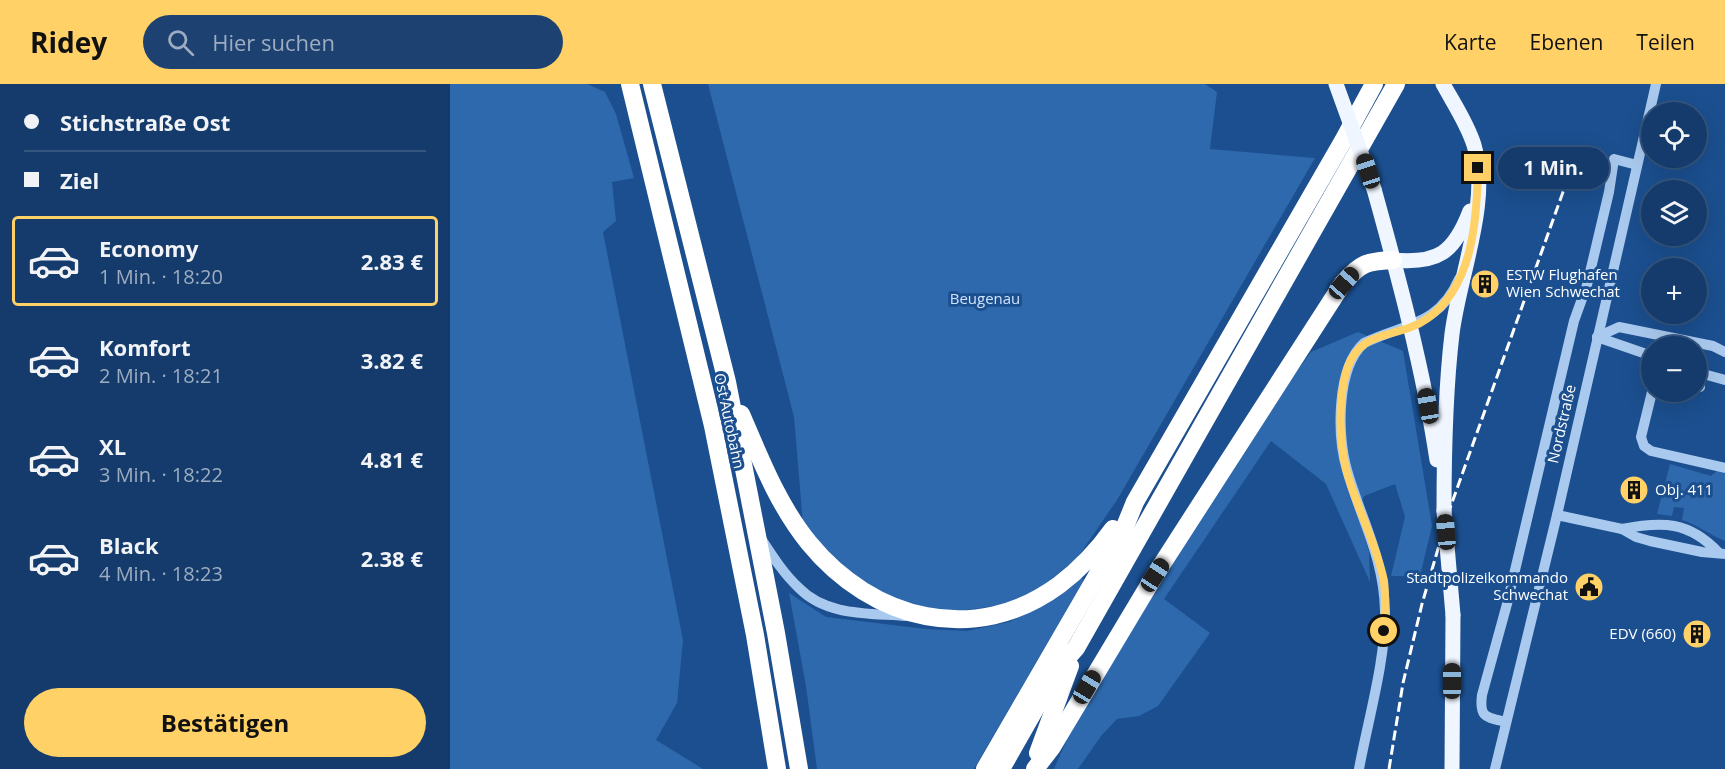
<!DOCTYPE html>
<html lang="de">
<meta charset="utf-8">
<style>
:root{--surface:#143b6b;--page:#1d4271;--text:#f1f3f6;--muted:#9dadc1;--line:#33557e;--accent:#ffd166}
body{margin:0;font-family:"Open Sans",sans-serif;background:var(--page);color:var(--text);height:100vh;display:flex;flex-direction:column;font-size:22px;white-space:nowrap}
*{box-sizing:border-box;margin:0}
p{font-size:20px;color:var(--muted)}
.icon{flex:none;width:33px;height:33px;fill:none;stroke:currentColor;stroke-width:2;stroke-linecap:round;stroke-linejoin:round}
.map{position:relative;flex:1;overflow:hidden}
.sheet{display:flex;flex-direction:column;background:var(--surface);width:450px}
.sheet>*{flex:none}
.top-card{display:grid;align-content:center;height:132px;padding:0 24px;background:var(--surface)}
.controls{position:absolute;left:1191px;top:18px;display:grid;gap:12px}
.controls a{display:grid;place-items:center;width:66px;height:66px;border-radius:50%;background:var(--surface);box-shadow:0 6px 24px #0002,0 0 0 2px var(--line);font-size:30px}
.end{position:absolute;width:27px;height:27px;margin:-14px;border:8px solid #ffd166;background:#111;box-shadow:0 0 0 3px #111}
.from{border-radius:50%}
.bubble{position:absolute;height:42px;border-radius:21px;background:var(--surface);box-shadow:0 6px 24px #0002,0 0 0 2px var(--line);font-size:20px;font-weight:700;line-height:42px;text-align:center}
.car{position:absolute;width:18px;height:36px;margin:-18px -9px;border-radius:8px;box-shadow:0 0 4px 2px #0007;background:linear-gradient(#222 24%,#8ab4d8 0 40%,#222 0 76%,#8ab4d8 0 86%,#222 0)}
.top-card b{display:flex;align-items:center;gap:21px;height:57px;font-size:22px}
.top-card b+b{border-top:2px solid var(--line)}
.top-card i{width:15px;height:15px;background:var(--text)}
ul{padding:0;list-style:none}
li{display:flex;align-items:center;gap:18px;height:90px;margin:0 12px 9px;padding:0 12px;border:3px solid transparent;border-radius:6px}
li div{flex:1}
li b{display:block;font-size:22px}
li em{font-style:normal;font-weight:700}
li.current{border-color:var(--accent)}
li>.icon{width:54px;height:54px;stroke-width:1.5}
.primary-button{display:flex;gap:12px;margin-top:auto;padding:12px 24px}
.primary-button a{flex:1;height:69px;border-radius:36px;background:var(--accent);color:#111;font-size:24px;font-weight:700;line-height:69px;text-align:center}
header{display:flex;align-items:center;gap:36px;box-sizing:border-box;height:84px;padding:0 30px;background:var(--accent);color:#111}
header strong{font-size:28px}
nav{display:flex;gap:33px;margin-inline-start:auto;font-size:21px}
.search{width:420px;height:54px;background:var(--page);display:flex;align-items:center;gap:15px;box-sizing:border-box;padding:0 21px;border-radius:33px;color:var(--muted);font-size:22px}
main{display:flex;flex:1;min-height:0}
.map>svg:first-child{display:block}
</style>
<header>
<strong>Ridey</strong>
<div class="search"><svg class="icon" aria-label="search" viewBox="0 0 24 24"><circle cx="10" cy="10" r="6"/><path d="M15 15l6 6"/></svg>Hier suchen</div>
<nav><a>Karte</a><a>Ebenen</a><a>Teilen</a></nav>
</header>
<main>
<section class="sheet">
<div class="top-card">
<b><i class="from"></i>Stichstraße Ost</b>
<b><i></i>Ziel</b>
</div>
<ul>
<li class="current"><svg class="icon" aria-label="car" viewBox="0 0 24 24"><path d="M5 17H2v-5l4-1 3-4h7l3 4 3 1v5h-3M9 17h6M6 11h13"/><circle cx="7" cy="17" r="2"/><circle cx="17" cy="17" r="2"/></svg><div><b>Economy</b><p>1 Min. · 18:20</p></div><em>2.83 €</em></li>
<li><svg class="icon" aria-label="car" viewBox="0 0 24 24"><path d="M5 17H2v-5l4-1 3-4h7l3 4 3 1v5h-3M9 17h6M6 11h13"/><circle cx="7" cy="17" r="2"/><circle cx="17" cy="17" r="2"/></svg><div><b>Komfort</b><p>2 Min. · 18:21</p></div><em>3.82 €</em></li>
<li><svg class="icon" aria-label="car" viewBox="0 0 24 24"><path d="M5 17H2v-5l4-1 3-4h7l3 4 3 1v5h-3M9 17h6M6 11h13"/><circle cx="7" cy="17" r="2"/><circle cx="17" cy="17" r="2"/></svg><div><b>XL</b><p>3 Min. · 18:22</p></div><em>4.81 €</em></li>
<li><svg class="icon" aria-label="car" viewBox="0 0 24 24"><path d="M5 17H2v-5l4-1 3-4h7l3 4 3 1v5h-3M9 17h6M6 11h13"/><circle cx="7" cy="17" r="2"/><circle cx="17" cy="17" r="2"/></svg><div><b>Black</b><p>4 Min. · 18:23</p></div><em>2.38 €</em></li>
</ul>
<div class="primary-button"><a>Bestätigen</a></div>
</section>
<div class="map">
<svg width="1275" height="685" viewBox="0 0 1275 685">
<rect width="100%" height="100%" fill="#1b4f8f"/>
<!-- green -->
<g fill="#2e69ad">
<polygon points="0,0 137,0 155,8 166,30 184,94 162,98 166,137 153,148 233,556 227,619 206,656 253,685 0,685"/>
<polygon points="258,0 755,0 767,8 760,65 865,74 667,416 628,473 589,505 553,521 516,526 480,527 442,517 379,474 353,440 344,333"/>
<polygon points="908,248 953,267 982,442 970,492 941,492 955,433 945,400 914,412 907,428 919,468 920,498 876,400 821,357 714,515 760,549 708,622 689,632 667,635 651,652 628,685 604,685 618,653 703,507 837,301 861,268"/>
<path d="M1220,380L1261,392L1267,387L1275,386V457C1260,451 1248,441 1232,436L1234,424L1224,423L1222,432L1207,430Z"/>
<polygon points="630,493 634,496 524,685 367,685 356,602 339,509 376,533 476,545 517,547 559,538 597,519"/>
</g>
<g fill="none" stroke-linecap="round" stroke-linejoin="round">
<!-- minor -->
<g stroke="#a9c9ee" stroke-width="10">
<polyline points="1147,253 1169,243 1263,262 1275,268"/>
<polyline points="1147,253 1202,272"/>
<polyline points="1246,288 1275,296"/>
<polyline points="1246,302 1250,303"/>
<polyline points="1202,308 1191,353 1194,362 1201,367 1275,384"/>
<polyline points="1107,431 1172,445 1186,453 1200,457 1252,468 1275,470"/>
<path d="M1172,445C1212,437 1239,437 1269,469"/>
<path d="M312,456C323,473 334,490 349,504C376,532 419,529 455,532"/>
<path d="M1056,638C1036,633 1029,634 1032,611L1057,520L1124,237L1137,201L1159,108L1164,75L1187,81"/>
<path d="M909,685C918,636 936,575 935,527C934,474 911,435 897,386C887,352 886,284 914,259C953,240 989,242 1009,195"/>
<polyline points="1045,685 1107,431 1206,0"/>
</g>
<!-- major -->
<g stroke="#f0f6ff" stroke-width="15">
<path d="M993,0C1004,20 1017,39 1024,61C1041,118 1009,192 1002,250C995,309 994,367 994,427"/>
<path d="M924,105C949,195 973,284 987,376"/>
<path d="M943,176C988,180 1004,169 1020,127"/>
<polyline points="1002,685 1003,531"/>
</g>
<!-- highway -->
<g stroke="#fff" stroke-width="18">
<polyline points="180,0 263,342 305,551 327,685"/>
<polyline points="202,0 277,298 326,549 349,685"/>
<path d="M291,330C310,374 328,421 359,459C422,536 525,563 609,501C630,485 648,466 663,445"/>
<polyline points="588,669 620,582"/>
<polyline points="535,685 674,445 685,418 893,57 924,0"/>
<polyline points="551,685 609,583 626,564 946,0"/>
<path d="M585,685L602,663L705,491L893,199C912,178 916,178 943,176"/>
</g>
<!-- rail -->
<polyline stroke="#fff" stroke-width="3" stroke-dasharray="10 4.5" stroke-linecap="butt" points="939,685 953,599 972,520 999,427 1118,94"/>
<!-- major-bridge -->
<g stroke="#f0f6ff" stroke-width="15">
<polyline points="886,0 924,105"/>
<polyline points="994,427 1003,531"/>
</g>
</g>
<g fill="none" stroke-linecap="round" stroke-linejoin="round">
<!-- route -->
<path stroke="#ffd166" stroke-width="8" d="M934,547C935,531 936,514 934,497C926,458 906,423 896,385C889,355 888,315 897,285C911,243 948,256 978,234C1023,202 1027,135 1028,84"/>
</g>
<!-- icons -->
<defs>
<g id="building-disc" transform="scale(1.5)"><circle r="9.5" fill="#ffd166" stroke="#1b4f8f"/><path d="M-4-6H4V6H1V3H-1V6H-4ZM-2.5-4.3h1.7v1.8h-1.7ZM.8-4.3h1.7v1.8H.8ZM-2.5-1h1.7V.8h-1.7ZM.8-1h1.7V.8H.8Z" fill="#111"/></g>
<g id="civic-disc" transform="scale(1.5)"><circle r="9.5" fill="#ffd166" stroke="#1b4f8f"/><path d="M-.6-6.5H3V-4.5H.6V-3L4-1V1h2V6H-6V1h2V-1L-.6-3ZM-1.2 2.5V6h2.4V2.5Z" fill="#111"/></g>
</defs>
<g fill-rule="evenodd">
<use href="#building-disc" x="1035" y="200"/>
<use href="#building-disc" x="1184" y="406"/>
<use href="#civic-disc" x="1139" y="503"/>
<use href="#building-disc" x="1247" y="550"/>
</g>
<g text-anchor="middle" stroke-width="6" stroke-linejoin="round" paint-order="stroke">
<!-- poi labels -->
<g font-size="15" fill="#fff" stroke="#1b4f8f" text-anchor="start">
<text x="1056" y="196">ESTW Flughafen<tspan x="1056" dy="17">Wien Schwechat</tspan></text>
<text x="1205" y="411">Obj. 411</text>
<text x="1118" y="499" text-anchor="end">Stadtpolizeikommando<tspan x="1118" dy="17">Schwechat</tspan></text>
<text x="1226" y="555" text-anchor="end">EDV (660)</text>
</g>
<!-- park labels -->
<g font-size="15" fill="#cfe3fa" stroke="#1b4f8f">
<text x="535" y="220">Beugenau</text>
</g>
<!-- street labels -->
<g font-size="15" fill="#fff" stroke="#1b4f8f">
<text transform="translate(279 337) rotate(78)" y="5">Ost Autobahn</text>
<text transform="translate(1112 340) rotate(-77)" y="5">Nordstraße</text>
</g>
</g>
</svg>
<div class="controls">
<a><svg class="icon" aria-label="locate" viewBox="0 0 24 24"><circle cx="12" cy="12" r="6"/><path d="M12 2v4M12 18v4M2 12h4M18 12h4"/></svg></a>
<a><svg class="icon" aria-label="layers" viewBox="0 0 24 24"><path d="M12 4l9 5-9 5-9-5zM3 14l9 5 9-5"/></svg></a>
<a>+</a>
<a>−</a>
</div>
<i class="end from" style="left:934px;top:547px"></i>
<i class="end" style="left:1028px;top:84px"></i>
<div class="bubble" style="left:1048px;top:63px;width:111px">1 Min.</div>
<i class="car" style="left:918px;top:87px;rotate:342deg"></i>
<i class="car" style="left:894px;top:199px;rotate:41deg"></i>
<i class="car" style="left:978px;top:322px;rotate:350deg"></i>
<i class="car" style="left:996px;top:448px;rotate:355deg"></i>
<i class="car" style="left:705px;top:491px;rotate:33deg"></i>
<i class="car" style="left:1002px;top:597px;rotate:0deg"></i>
<i class="car" style="left:637px;top:603px;rotate:31deg"></i>
</div>
</main>
